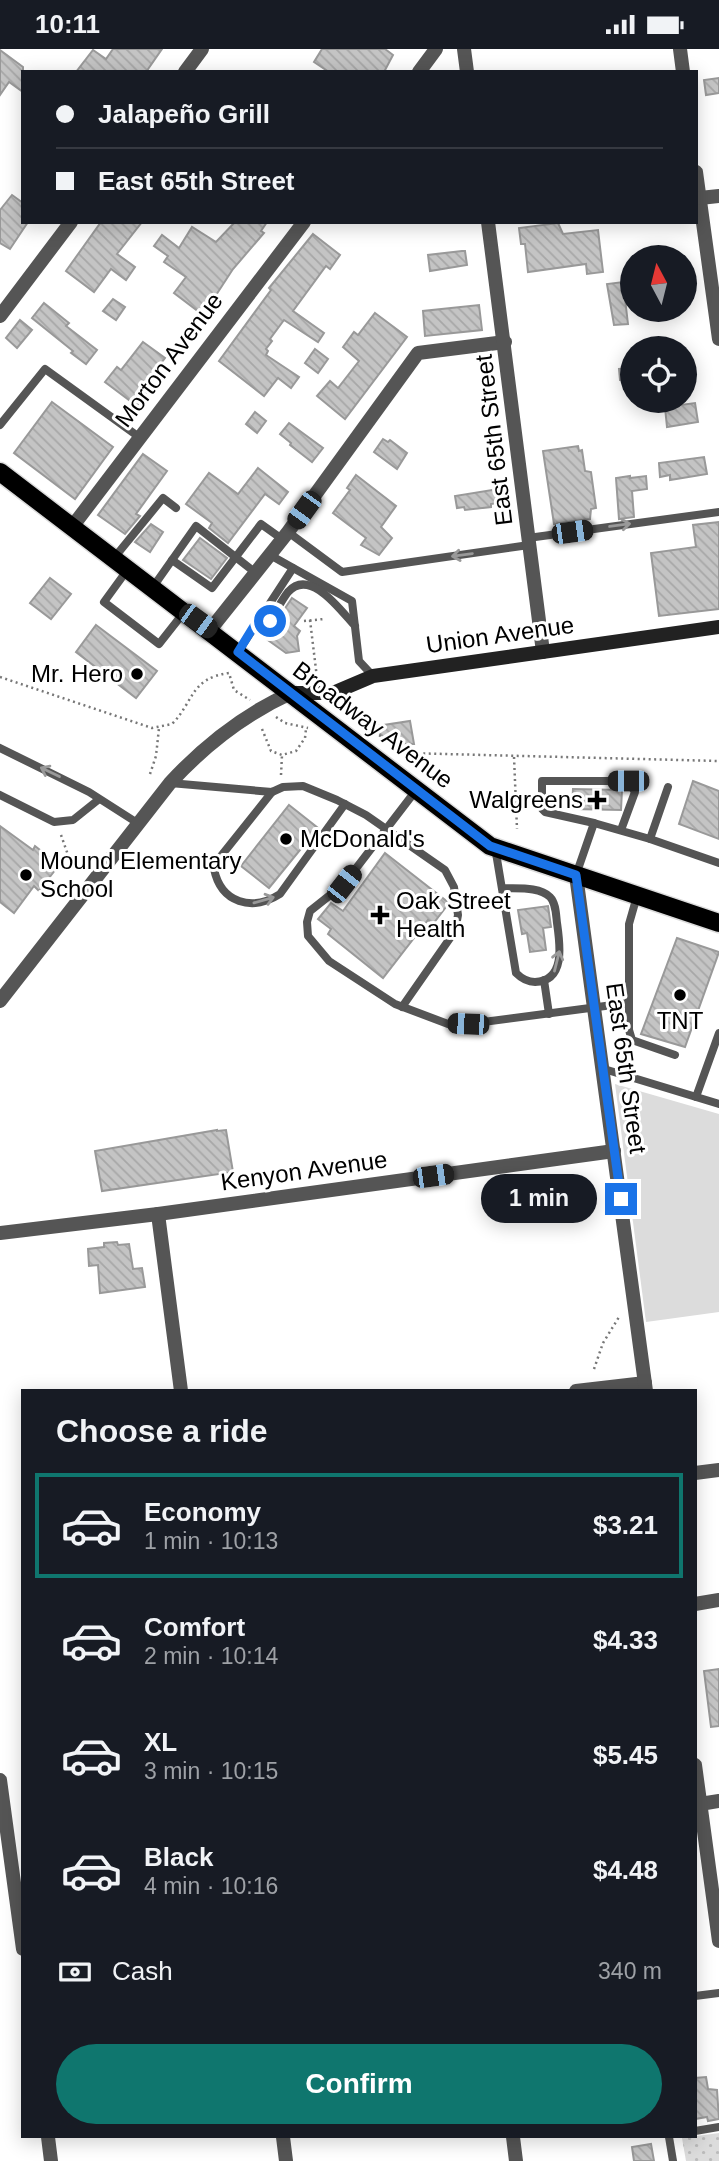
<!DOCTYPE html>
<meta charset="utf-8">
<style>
:root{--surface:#171b24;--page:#20242c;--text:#f1f3f6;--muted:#9ea1a6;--line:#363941;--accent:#0f766e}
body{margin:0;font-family:Arial,sans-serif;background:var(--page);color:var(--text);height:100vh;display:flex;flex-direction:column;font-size:26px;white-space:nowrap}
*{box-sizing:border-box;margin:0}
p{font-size:23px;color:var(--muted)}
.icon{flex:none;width:38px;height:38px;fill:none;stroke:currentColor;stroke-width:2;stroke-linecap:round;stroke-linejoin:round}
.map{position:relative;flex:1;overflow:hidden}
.sheet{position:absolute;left:21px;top:1340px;width:676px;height:749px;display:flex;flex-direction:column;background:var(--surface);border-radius:0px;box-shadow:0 4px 18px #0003}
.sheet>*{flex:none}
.hud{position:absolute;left:21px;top:21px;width:677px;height:154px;border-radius:0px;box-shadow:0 4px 18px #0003;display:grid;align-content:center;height:154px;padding:0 35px;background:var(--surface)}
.needle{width:46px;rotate:353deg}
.buttons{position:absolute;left:620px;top:196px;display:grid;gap:14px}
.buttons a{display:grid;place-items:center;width:77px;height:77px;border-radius:50%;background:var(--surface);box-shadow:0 4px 18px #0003;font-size:35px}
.end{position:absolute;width:32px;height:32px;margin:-16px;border:9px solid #1a73e8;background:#fff;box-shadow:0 0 0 4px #fff}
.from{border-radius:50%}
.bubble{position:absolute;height:49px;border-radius:24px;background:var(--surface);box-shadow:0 4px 18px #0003;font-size:23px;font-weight:800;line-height:49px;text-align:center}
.car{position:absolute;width:21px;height:42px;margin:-21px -10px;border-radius:9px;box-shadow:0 0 5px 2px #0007;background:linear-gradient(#222 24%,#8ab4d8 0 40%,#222 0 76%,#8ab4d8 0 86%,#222 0)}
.hud b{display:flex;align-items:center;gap:24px;height:66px;font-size:26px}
.hud b+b{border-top:2px solid var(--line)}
.hud i{width:18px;height:18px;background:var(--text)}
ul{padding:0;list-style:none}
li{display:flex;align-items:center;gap:21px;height:105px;margin:0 14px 10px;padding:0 21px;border:4px solid transparent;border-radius:0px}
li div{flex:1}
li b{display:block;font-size:26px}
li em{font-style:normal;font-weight:800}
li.current{border-color:var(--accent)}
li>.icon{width:63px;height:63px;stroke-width:1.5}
h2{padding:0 35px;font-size:32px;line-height:84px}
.pay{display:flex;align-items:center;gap:18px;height:77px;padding:0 35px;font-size:26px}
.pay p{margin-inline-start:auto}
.cta{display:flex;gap:14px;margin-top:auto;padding:14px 35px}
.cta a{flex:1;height:80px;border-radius:42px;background:var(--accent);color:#fff;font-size:28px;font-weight:800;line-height:80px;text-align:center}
.status{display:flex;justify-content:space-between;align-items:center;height:49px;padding:0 35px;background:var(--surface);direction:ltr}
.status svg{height:19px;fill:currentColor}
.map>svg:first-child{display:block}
</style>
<div class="status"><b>10:11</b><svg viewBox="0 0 49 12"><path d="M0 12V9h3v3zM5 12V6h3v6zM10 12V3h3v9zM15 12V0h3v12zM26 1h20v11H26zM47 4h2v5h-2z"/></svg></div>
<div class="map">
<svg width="719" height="2112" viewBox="0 0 719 2112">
<defs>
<pattern id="grass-dots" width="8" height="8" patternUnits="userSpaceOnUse" patternTransform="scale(1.75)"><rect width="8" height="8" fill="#dcdcdc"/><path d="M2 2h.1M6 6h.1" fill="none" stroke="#bbb" stroke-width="1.8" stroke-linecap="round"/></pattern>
<pattern id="building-back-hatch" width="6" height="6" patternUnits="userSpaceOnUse" patternTransform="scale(1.75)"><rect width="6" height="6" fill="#c4c4c4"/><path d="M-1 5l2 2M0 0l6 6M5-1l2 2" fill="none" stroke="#a7a7a7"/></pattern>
</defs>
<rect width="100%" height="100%" fill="#fff"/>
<!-- grass -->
<polygon fill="url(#grass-dots)" points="719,2084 719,2112 686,2112 682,2089"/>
<!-- park -->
<polygon fill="#dcdcdc" points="615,1035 719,1065 719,1263 646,1273"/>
<!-- building -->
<g fill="url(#building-back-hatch)" stroke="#999" stroke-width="2">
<polygon points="113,0 162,0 146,23 76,23 93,1 106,10"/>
<polygon points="322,0 385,0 393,6 384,23 329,23 314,13"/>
<polygon points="0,1 23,18 23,43 9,33 0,46"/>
<polygon points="719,29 719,44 706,46 704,31"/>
<polygon points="12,146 23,154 23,173 28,173 10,200 0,194 0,161"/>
<polygon points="101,173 142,173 117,205 135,218 126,231 111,220 94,243 66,222"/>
<polygon points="235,173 267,173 261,182 264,184 233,220 203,266 174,244 186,228 164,213 168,207 154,197 162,186 179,199 192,178 216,193"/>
<polygon points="558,174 563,185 598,181 603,223 587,225 586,215 528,223 525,195 521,195 519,179"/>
<polygon points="313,185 340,206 330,220 326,217 293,262 324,284 318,293 284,271 270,290 272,292 266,300 268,302 266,306 299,328 291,339 278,329 264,347 219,312 271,241 269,239"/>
<polygon points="462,202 465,202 467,216 430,222 428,206"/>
<polygon points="623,233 628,275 614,276 607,235"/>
<polygon points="113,250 125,258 116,271 103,262"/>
<polygon points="44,254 69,274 66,277 97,301 86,315 71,304 73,302 32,269"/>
<polygon points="479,256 482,281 425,287 423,262"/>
<polygon points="375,264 407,288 345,370 317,347 330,332 338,339 359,312 343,298 354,283 358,286"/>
<polygon points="20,271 32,281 17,299 6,289"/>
<polygon points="143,293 165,309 159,317 161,319 146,339 149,341 137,357 105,333 117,318 121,321"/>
<polygon points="315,300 328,310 318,324 305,314"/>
<polygon points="632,319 632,330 620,331 619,320"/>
<polygon points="52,353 113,398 75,450 14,404"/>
<polygon points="695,354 698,373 667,378 665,358"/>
<polygon points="255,363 266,372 257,384 246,375"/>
<polygon points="289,374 323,399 312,413 290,396 291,394 280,385"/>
<polygon points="383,390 388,393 390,391 407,404 397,420 374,403"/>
<polygon points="578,397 579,402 582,401 585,422 591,423 596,459 591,460 590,470 554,475 543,402"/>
<polygon points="143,405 167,422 136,465 140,467 125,485 98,466"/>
<polygon points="704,408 707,425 670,431 670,426 660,428 659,414"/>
<polygon points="258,419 288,443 279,455 265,445 228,494 209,479 212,474 186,455 209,424 238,445"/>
<polygon points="356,426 396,457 381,478 392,489 379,506 361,496 366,489 333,464 350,441 347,439"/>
<polygon points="630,427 630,429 646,427 647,440 632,442 634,468 619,470 616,429"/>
<polygon points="492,441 498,446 497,454 491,455 491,458 465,461 464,458 457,459 455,447"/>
<polygon points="719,473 719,560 659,567 651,504 696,498 693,476"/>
<polygon points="151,475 163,483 150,503 135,493"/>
<polygon points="200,489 227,509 211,530 183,511"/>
<polygon points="50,529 71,545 51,570 30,554"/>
<polygon points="292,549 307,559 294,577 300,582 297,587 299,602 286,604 265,589"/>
<polygon points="96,576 157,622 136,649 76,603"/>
<polygon points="410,672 414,695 393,695 371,678"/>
<polygon points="693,732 719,742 719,790 679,775"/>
<polygon points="573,740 622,741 621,761 572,760"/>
<polygon points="289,756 318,779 269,839 241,817"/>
<polygon points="0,777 33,801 35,797 59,816 39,842 34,837 14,864 0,853"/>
<polygon points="385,804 449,854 433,875 428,871 383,929 328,885 331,880 318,870 331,854 343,862"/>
<polygon points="548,857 551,878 543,879 546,901 530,903 527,884 522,885 518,861"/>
<polygon points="677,889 719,903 685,998 641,985"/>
<polygon points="217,1081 217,1082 226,1081 233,1123 102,1142 95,1102"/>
<polygon points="117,1193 118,1196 129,1195 133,1220 142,1219 145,1238 100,1244 98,1216 89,1217 88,1200 104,1198 104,1194"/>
<polygon points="719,1620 719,1677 711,1678 704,1622"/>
<polygon points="706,2028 708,2040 717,2041 719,2070 708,2072 707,2068 695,2070 695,2029"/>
<polygon points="651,2095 654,2112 634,2112 632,2098"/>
</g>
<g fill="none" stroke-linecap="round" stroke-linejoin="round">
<!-- primary casing -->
<g stroke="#dbdbdb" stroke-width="21">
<polyline id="primary" points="0,423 490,797 719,874"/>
</g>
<!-- path -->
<g stroke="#777" stroke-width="2.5" stroke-dasharray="2 3.5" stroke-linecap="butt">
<polyline points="310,571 317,629"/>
<polyline points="304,572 324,570"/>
<path d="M0,628L152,679L172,675C194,653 190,629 229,624L234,641L250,651"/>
<polyline points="276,668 285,674 308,679"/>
<polyline points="348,668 363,664 370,680 406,704 719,712"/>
<polyline points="262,680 271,702 282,706 296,702 305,689 306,680"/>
<polyline points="514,708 517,780"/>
<polyline points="150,725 156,707 159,679"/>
<polyline points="281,726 282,706"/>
<polyline points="61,786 68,806 78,817"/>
<polyline points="594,1320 603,1294 619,1268"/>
</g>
<!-- service -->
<g stroke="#555" stroke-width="8">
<polyline points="0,376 45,320 139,388"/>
<polyline points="288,483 342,523 529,496"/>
<polyline points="528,489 719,463"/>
<polyline points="270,506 352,552 359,612 373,627"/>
<polyline points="114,509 163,449 176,459"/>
<polyline points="172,511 212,539 261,475 282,490"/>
<polyline points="128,520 104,553 159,595 185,562"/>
<polyline points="153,538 196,477 256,524"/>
<path d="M255,577L270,572C276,563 281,552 288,543C310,518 341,562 355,577"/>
<polyline points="238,603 293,519"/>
<polyline points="0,699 89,743 139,775"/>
<polyline points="170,734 272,743 283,738 303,737 337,751 366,766 445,821 454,838 458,866 455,882 402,958"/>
<polyline points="668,738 650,790 719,814"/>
<polyline points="417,740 344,835 310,862 307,873 308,887 329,912 395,955 448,975 468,975 628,954"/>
<path d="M272,743L217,812L214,820C221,854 252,863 280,845L345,755"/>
<polyline points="0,746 54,773 73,771 98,751"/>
<polyline points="621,781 635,743 628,732 542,732 542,760 545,763 594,774 650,790"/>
<path d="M495,798L516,924C521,929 527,933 535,933C566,932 560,895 557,874C556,866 556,854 550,848C539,837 516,840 502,839"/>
<polyline points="576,826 594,774"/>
<polyline points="637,847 629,875 629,981 632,991 675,1006"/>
<polyline points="544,931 549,965"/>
<polyline points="604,1020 719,1055"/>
<polyline points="696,1048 719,984"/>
<polyline points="695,1947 719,1944"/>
<polyline points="695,2082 719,2078"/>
<polyline points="669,2088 673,2112"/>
</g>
<!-- minor -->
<g stroke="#555" stroke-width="14">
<polyline points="680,0 683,23"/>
<polyline points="185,23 202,0"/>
<polyline points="419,23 436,0"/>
<polyline points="696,123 719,290"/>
<polyline points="700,149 719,147"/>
<polyline points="0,267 71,173"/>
<polyline points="72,478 304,173"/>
<polyline points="210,581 288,483 418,304 505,293"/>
<path d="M0,952L170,734C205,696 243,666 291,644"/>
<polyline points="158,1165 181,1342"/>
<polyline points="0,1184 158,1165 614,1102"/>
<polyline points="576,1342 645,1334"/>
<polyline points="695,1424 719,1421"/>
<polyline points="695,1555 719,1551"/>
<polyline points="0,1731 23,1900"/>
<polyline points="700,1755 719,1752"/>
<polyline points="48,2088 51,2112"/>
<polyline points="283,2088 286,2112"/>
<polyline points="513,2088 516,2112"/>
</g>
<!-- tertiary -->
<g stroke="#555" stroke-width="14">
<polyline points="464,0 467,23"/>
<polyline points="488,173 543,603"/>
<polyline points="576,826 646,1342"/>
<polyline points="695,1716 719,1892"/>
</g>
<!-- secondary -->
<polyline stroke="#222" stroke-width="14" points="291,644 333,644 373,627 719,578"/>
<!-- primary -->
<use href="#primary" stroke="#000" stroke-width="18"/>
</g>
<!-- one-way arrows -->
<defs><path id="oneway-shaft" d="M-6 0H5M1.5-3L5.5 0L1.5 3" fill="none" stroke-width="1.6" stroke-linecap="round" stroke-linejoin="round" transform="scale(1.75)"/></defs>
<g stroke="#999">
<use href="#oneway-shaft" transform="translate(620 476) rotate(-8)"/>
<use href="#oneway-shaft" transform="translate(462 506) rotate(172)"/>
<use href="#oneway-shaft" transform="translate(50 723) rotate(-154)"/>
<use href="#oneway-shaft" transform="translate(264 851) rotate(-16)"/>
<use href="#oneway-shaft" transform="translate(557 912) rotate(-76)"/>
</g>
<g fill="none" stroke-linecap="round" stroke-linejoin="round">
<!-- route -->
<polyline stroke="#1a73e8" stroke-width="9" points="270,572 254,577 238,603 490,797 576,826 621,1150"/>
</g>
<!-- markers -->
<g fill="#000" stroke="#fff" stroke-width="2.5">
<circle cx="137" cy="625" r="7"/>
<path d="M593.5 740.5h7v7h7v7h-7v7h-7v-7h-7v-7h7z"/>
<circle cx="286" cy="790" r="7"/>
<circle cx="26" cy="826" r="7"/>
<path d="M376.5 855.5h7v7h7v7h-7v7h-7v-7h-7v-7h7z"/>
<circle cx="680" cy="946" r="7"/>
</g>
<g text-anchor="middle" stroke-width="6" stroke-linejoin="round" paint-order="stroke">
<!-- street labels -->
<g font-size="24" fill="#000" stroke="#fff">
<text transform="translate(169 311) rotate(-53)" y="8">Morton Avenue</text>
<text transform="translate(494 391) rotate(-97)" y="8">East 65th Street</text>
<text transform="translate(500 586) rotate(-8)" y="8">Union Avenue</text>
<text transform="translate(373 676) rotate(37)" y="8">Broadway Avenue</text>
<text transform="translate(626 1019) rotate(82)" y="8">East 65th Street</text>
<text transform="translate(304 1122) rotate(-8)" y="8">Kenyon Avenue</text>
</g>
<!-- poi labels -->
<g font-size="24" fill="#000" stroke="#fff" text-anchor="start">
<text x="123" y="633" text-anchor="end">Mr. Hero</text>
<text x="583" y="759" text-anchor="end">Walgreens</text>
<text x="300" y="798">McDonald's</text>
<text x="40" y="820">Mound Elementary<tspan x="40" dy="28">School</tspan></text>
<text x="396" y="860">Oak Street<tspan x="396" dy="28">Health</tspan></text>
<text x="680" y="980" text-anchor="middle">TNT</text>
</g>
</g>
</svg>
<div class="buttons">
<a><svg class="needle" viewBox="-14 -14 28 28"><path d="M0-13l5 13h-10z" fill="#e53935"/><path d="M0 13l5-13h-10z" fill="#9ea1a6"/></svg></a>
<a><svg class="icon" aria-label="locate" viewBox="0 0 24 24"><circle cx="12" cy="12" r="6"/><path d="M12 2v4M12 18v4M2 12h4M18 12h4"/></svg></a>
</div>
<i class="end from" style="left:270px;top:572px"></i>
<i class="end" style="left:621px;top:1150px"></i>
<div class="bubble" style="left:481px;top:1125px;width:116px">1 min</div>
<i class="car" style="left:304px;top:461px;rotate:216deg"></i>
<i class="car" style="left:572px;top:483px;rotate:82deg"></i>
<i class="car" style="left:198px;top:572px;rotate:126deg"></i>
<i class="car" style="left:628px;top:732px;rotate:270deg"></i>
<i class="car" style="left:344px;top:835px;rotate:38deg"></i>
<i class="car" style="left:468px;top:975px;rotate:272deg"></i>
<i class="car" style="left:433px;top:1127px;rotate:82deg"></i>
<div class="hud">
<b><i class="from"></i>Jalapeño Grill</b>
<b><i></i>East 65th Street</b>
</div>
<section class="sheet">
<h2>Choose a ride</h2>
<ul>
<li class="current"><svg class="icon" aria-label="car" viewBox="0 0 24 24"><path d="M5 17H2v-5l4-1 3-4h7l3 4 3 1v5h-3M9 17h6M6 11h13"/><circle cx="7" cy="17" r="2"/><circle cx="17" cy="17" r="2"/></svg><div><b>Economy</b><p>1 min · 10:13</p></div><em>$3.21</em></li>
<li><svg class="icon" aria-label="car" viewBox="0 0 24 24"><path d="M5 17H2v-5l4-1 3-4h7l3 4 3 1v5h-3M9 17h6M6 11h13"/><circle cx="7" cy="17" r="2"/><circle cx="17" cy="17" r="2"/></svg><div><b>Comfort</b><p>2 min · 10:14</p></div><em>$4.33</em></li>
<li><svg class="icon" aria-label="car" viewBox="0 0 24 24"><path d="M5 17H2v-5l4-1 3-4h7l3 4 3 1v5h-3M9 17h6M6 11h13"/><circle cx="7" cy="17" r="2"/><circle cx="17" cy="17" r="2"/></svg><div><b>XL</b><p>3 min · 10:15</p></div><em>$5.45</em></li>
<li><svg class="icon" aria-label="car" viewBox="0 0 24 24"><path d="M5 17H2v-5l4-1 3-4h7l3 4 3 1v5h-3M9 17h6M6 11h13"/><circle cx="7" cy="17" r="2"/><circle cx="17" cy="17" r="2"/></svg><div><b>Black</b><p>4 min · 10:16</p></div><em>$4.48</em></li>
</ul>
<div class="pay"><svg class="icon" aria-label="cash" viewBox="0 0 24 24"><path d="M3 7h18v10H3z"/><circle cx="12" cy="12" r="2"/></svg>Cash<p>340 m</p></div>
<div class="cta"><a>Confirm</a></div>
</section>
</div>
